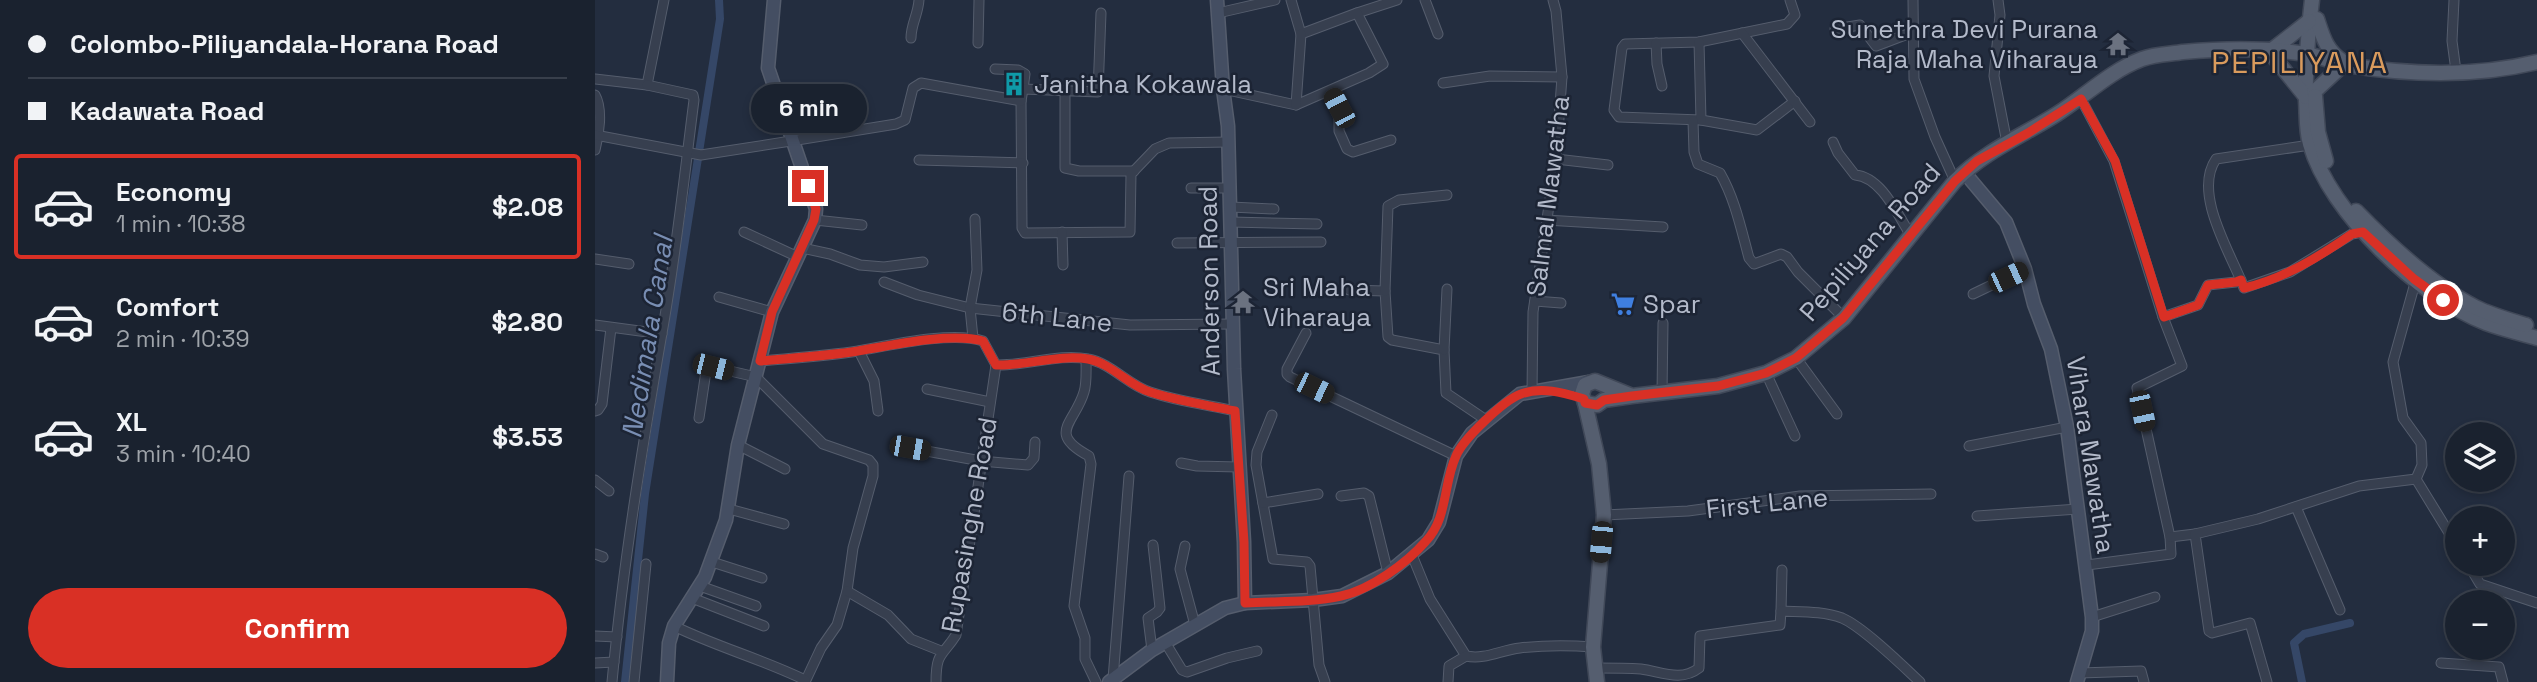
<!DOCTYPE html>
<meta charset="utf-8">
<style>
:root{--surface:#1a222f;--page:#272f3b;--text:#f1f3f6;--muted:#9fa4aa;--line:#383f4b;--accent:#d93025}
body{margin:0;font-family:"Space Grotesk",sans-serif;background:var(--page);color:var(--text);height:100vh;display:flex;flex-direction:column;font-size:26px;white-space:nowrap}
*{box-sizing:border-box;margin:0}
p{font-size:23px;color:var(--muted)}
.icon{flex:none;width:38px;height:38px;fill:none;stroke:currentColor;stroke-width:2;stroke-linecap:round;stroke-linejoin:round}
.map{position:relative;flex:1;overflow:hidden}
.panel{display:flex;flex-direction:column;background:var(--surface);width:595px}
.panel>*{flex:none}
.hud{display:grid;align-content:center;height:154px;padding:0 28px;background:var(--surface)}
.tools{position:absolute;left:1850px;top:422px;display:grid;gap:14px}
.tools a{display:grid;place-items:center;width:70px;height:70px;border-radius:50%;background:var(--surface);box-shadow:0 4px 10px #0003,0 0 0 2px var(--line);font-size:35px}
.end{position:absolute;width:32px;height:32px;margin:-16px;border:9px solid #d93025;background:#fff;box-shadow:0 0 0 4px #fff}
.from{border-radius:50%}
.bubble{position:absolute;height:49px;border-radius:24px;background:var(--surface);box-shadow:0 4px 10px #0003,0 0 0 2px var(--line);font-size:23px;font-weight:700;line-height:49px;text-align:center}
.car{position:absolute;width:21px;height:42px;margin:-21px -10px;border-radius:9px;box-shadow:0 0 5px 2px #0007;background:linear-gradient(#222 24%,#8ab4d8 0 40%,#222 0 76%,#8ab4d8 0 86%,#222 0)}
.hud b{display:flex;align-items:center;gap:24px;height:66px;font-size:26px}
.hud b+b{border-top:2px solid var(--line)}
.hud i{width:18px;height:18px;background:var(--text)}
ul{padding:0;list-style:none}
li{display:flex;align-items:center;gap:21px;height:105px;margin:0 14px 10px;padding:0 14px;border:4px solid transparent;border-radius:7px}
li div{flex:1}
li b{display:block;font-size:26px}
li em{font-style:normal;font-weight:700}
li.active{border-color:var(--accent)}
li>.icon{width:63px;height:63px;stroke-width:1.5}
.action{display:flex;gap:14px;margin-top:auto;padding:14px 28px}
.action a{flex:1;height:80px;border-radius:42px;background:var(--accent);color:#fff;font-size:28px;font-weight:700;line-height:80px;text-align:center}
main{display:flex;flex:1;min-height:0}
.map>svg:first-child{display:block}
</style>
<main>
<section class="panel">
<div class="hud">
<b><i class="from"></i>Colombo-Piliyandala-Horana Road</b>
<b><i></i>Kadawata Road</b>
</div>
<ul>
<li class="active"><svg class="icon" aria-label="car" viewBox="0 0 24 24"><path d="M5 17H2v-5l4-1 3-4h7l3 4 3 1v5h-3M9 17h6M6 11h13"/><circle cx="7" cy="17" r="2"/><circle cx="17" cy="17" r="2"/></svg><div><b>Economy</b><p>1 min · 10:38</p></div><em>$2.08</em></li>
<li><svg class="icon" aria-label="car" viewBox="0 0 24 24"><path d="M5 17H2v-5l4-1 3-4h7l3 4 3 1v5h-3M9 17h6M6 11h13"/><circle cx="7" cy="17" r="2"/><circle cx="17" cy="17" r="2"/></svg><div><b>Comfort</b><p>2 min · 10:39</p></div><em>$2.80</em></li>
<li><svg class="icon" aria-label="car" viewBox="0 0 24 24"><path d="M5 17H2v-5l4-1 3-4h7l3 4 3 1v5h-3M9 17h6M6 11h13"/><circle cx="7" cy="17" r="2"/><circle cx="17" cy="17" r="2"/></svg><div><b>XL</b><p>3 min · 10:40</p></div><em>$3.53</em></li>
</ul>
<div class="action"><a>Confirm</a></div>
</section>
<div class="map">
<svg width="1942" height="682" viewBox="0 0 1942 682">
<rect width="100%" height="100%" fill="#232d3f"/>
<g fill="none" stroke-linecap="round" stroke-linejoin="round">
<!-- canal -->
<g stroke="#354767" stroke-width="8">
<polyline points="30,682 50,494 125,19 124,0"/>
<polyline points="1707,682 1699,643 1709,634 1755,623"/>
</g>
<!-- street casing -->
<g stroke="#555d6d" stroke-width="11">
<g id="street">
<polyline points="830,0 843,34"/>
<polyline points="1195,0 1200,15 1192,24 1104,42 1030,44 1027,48 1019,110 1024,117 1106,120 1162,130 1200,101"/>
<polyline points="1318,0 1319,79 1340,137 1360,181"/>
<polyline points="1403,0 1405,15 1399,76 1412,143"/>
<polyline points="1859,0 1857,41 1861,71"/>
<polyline points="623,13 680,0"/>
<polyline points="762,13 802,0"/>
<polyline points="1240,29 1265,25 1281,46 1318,32"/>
<polyline points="1147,33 1215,122"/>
<path d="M316,38C316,24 323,15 324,0"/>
<polyline points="1104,42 1106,120"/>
<polyline points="383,43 384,0"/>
<polyline points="1061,43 1062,64 1067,86"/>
<polyline points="400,69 423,70 430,74 428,89"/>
<polyline points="0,79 52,85 69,0"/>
<polyline points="848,83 895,76 967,77"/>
<polyline points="628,89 701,105 774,73 788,64 762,13 706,34 696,0"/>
<polyline points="470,91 470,168 484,171 539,171"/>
<polyline points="735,91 744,108 744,131 752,149 758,152 796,140"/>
<path d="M0,95C8,109 4,135 0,150"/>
<polyline points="1486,99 1519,161 1568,317 1587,366 1542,388 1575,537 1576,554 1492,565"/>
<polyline points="426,101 427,228 430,233 535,232 536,174 560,149 574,143 634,142"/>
<polyline points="701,105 706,34"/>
<path d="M1098,121L1099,152L1103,164L1125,173C1140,199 1146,229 1154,258L1159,264L1186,254L1192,257L1203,272L1249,318"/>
<polyline points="0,135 106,155 196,141"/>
<polyline points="196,141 301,124 310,120 318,88 326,83 426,101 428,89 503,92 506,13"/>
<path d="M1238,142L1243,153L1260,175C1287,177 1303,216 1317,237"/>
<path d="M1715,145L1621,159C1597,194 1637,255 1649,288L1695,272L1757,234L1768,232"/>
<polyline points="961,159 1013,165"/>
<polyline points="324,160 428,163"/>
<polyline points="596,188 635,188"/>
<polyline points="636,207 679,209"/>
<polyline points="220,220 267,225"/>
<polyline points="951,220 1068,227"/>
<polyline points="636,222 722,224"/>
<polyline points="149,232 203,257"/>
<polyline points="467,232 468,265"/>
<polyline points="582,243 726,242"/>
<polyline points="207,248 235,254 265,265 289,267 328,262"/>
<polyline points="0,259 34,264"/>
<polyline points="1822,276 1798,362 1808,418 1826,443 1827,465 1821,479 1862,546"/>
<polyline points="289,282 323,295 375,308 535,325 638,324"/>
<polyline points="754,290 790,291 793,337 797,340 849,350 851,393 891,420"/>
<polyline points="790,291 793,206 804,200 852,195"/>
<polyline points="1378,294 1430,269"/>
<polyline points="124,297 177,312"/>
<polyline points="940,301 966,303"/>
<polyline points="1568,317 1603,305 1613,285 1641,282 1646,280"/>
<polyline points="0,325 67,334"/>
<polyline points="711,333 692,369 692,374 695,377 861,456"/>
<polyline points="378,338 375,308 382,270 380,219"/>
<polyline points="849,350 852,289"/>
<polyline points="264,351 279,381 283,411"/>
<polyline points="1201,358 1242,414"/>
<path d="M491,359C491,369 492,383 489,392C480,423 451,433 494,456L496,464L479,606L490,638V659L501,682"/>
<path d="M165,361C198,358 231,356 263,351C297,345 356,331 388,341L401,365C431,366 464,353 493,359C516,363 533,385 555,392C582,401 613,405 641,411"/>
<polyline points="1171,373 1200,436"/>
<polyline points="332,389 395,402"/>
<polyline points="937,392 938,312 961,159 967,77 961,11 958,0"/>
<polyline points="1067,393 1068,323"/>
<polyline points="0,411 3,410 7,404 16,328"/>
<polyline points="677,415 662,452 661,465 678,559 712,562 715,566 724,665 730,682"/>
<polyline points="104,418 111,371 118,367 161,377 228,444 274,460 278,465 278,476 258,548 252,591 242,625 226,648 210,682"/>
<polyline points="143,445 190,469"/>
<polyline points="1374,446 1472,427"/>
<polyline points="315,448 386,461 433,465 439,458 440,442"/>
<polyline points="586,463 602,466 643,467"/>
<polyline points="0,480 14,491"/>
<polyline points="746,496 769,493 774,496 793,573"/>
<polyline points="668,503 723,494"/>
<polyline points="1701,507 1745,610"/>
<polyline points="134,509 189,524"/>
<polyline points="1009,515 1093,511 1205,496 1336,494"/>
<polyline points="1382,516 1483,509"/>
<polyline points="1575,537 1600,534"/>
<polyline points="590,546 585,569 600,625"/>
<polyline points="0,554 8,557"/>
<path d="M817,555L835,599L871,656C890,660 906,650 925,648C950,645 973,645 998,647"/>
<polyline points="117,562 167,578"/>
<polyline points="1873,564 1885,584 1942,603"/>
<polyline points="105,586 161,606"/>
<polyline points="252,591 293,615 316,639 346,651"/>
<polyline points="97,598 169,626"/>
<polyline points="1186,611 1187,570"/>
<polyline points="1497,617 1560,597"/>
<path d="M79,626C122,647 167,659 210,680"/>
<polyline points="0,636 22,637"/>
<polyline points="570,642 587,670 592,672 632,658 662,651"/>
<polyline points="557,650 553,618 562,612 565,608 558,545"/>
<polyline points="0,663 19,662"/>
<polyline points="1846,663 1904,667 1908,682"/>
<path d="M1001,668C1016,668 1031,668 1046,669C1067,672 1086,682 1104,668L1105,636L1185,625L1186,611C1206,612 1228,611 1247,618C1268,627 1307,665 1325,682"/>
<polyline points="1485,673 1546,671 1549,682"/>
<polyline points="518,679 534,476"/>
<path d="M17,682C28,565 47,449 67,333C81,256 89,178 99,100L98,95L52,85"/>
<polyline points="39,682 51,564"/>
<path d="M341,682C341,652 347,657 361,635L401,365"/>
<polyline points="853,682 854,666 871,656"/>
<polyline points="1672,682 1655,623 1617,633 1614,631 1600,534 1663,519 1764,486 1821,479"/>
</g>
</g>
<!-- secondary casing -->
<g stroke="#555d6d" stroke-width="15">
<g id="secondary">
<polyline points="622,0 628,89 633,126 639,369 649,542 650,603"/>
<polyline points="1369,172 1411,222 1430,269 1439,304 1456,349 1472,427 1497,617 1497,631 1482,682"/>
<polyline points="72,682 74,643 79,626 110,577 131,520 143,445 177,312 220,220 221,209 173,68 179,0"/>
<polyline points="514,682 557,650 630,608 650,603 718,600 747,596 793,573 833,540 844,522 861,456 877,433 925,394 994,382"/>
</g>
</g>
<!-- primary casing -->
<g stroke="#404858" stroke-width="17">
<g id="primary">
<path d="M1717,0C1713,34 1710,67 1711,101C1712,116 1711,130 1715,144C1735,213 1824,297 1891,323C1907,329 1925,333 1942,338"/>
<path d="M1722,19C1728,37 1731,50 1747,61"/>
<polyline points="1673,50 1711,97"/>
<polyline points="1677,50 1714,21"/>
<polyline points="1719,92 1749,64"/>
<polyline points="1720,96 1723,132 1731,161"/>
<path d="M1761,211C1796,247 1836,284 1880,307C1896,315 1914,320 1931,325"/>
<path d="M1037,396L1000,381L990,385L987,394L990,403L1002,405L1009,400L1037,396L1123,386L1171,373L1201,358L1249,318L1360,181C1390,151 1427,136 1462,114C1490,96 1515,71 1547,59C1560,54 1575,54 1588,52C1631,48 1673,47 1716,55C1728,58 1740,62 1752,65C1814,75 1881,77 1942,62"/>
<polyline points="990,403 1004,464 1009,515 998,647 1002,682"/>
</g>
</g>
<!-- street -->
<use href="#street" stroke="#373f4f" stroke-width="9"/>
<!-- secondary -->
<use href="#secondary" stroke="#444e62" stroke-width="12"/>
<!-- primary -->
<use href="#primary" stroke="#555e6f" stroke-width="14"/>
</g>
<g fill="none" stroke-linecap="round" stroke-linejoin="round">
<!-- route -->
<path stroke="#d93025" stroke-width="9" d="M213,186L221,209L219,220L177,312L165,361C198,358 231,356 263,351C297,345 356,332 388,341L401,365C431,366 464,354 493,359C516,363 533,385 555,392C582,401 613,405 640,411L649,542L650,603C681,601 715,603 746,596C775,590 812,563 831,541C853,518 848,484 861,456C868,439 909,400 926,394C947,386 969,393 989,399L990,403L1002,405L1009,400L1037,396L1123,386L1171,373L1201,358L1248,318L1360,181L1382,161L1433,133L1486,99L1520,161L1569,317L1603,305L1613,285L1641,282L1646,280L1649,288C1688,279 1724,257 1757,234L1768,232L1819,279L1848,300"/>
</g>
<!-- icons -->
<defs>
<g id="temple-bare" transform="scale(1.89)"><path d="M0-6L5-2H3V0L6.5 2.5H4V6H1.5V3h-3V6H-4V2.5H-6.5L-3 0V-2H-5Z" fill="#6b7280" stroke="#1c2434" stroke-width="2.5" paint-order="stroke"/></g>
<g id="building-bare" transform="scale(1.89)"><path d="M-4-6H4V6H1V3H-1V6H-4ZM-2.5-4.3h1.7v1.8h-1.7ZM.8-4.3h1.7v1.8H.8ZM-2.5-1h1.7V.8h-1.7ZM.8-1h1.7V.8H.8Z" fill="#0f9aa8" stroke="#1c2434" stroke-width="2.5" paint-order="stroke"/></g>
<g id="supermarket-bare" transform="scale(1.89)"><path d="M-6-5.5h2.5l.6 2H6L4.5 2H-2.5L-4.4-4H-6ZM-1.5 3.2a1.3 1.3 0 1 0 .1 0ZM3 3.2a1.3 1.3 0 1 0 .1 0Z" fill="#3f7fe0" stroke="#1c2434" stroke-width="2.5" paint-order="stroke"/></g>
</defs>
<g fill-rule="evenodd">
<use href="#temple-bare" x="1523" y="44"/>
<use href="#building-bare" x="419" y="84"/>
<use href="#temple-bare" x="648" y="302"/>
<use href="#supermarket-bare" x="1028" y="304"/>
</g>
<g text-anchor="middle" stroke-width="5" stroke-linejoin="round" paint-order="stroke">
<!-- poi labels -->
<g font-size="26" fill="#b3baca" stroke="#1c2434" text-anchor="start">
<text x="1503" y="38" text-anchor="end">Sunethra Devi Purana<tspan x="1503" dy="30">Raja Maha Viharaya</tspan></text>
<text x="439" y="93">Janitha Kokawala</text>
<text x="668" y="296">Sri Maha<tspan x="668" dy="30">Viharaya</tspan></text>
<text x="1048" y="313">Spar</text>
</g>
<!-- street labels -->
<g font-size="26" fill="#b3baca" stroke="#1c2434">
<text transform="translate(953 196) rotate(-83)" y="9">Salmal Mawatha</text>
<text transform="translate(1275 242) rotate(-49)" y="9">Pepiliyana Road</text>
<text transform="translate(614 281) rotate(-91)" y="9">Anderson Road</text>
<text transform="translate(462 317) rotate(6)" y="9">6th Lane</text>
<text transform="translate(1496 455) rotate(81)" y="9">Vihara Mawatha</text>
<text transform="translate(1172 503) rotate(-6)" y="9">First Lane</text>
<text transform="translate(374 525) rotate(-80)" y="9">Rupasinghe Road</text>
</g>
<!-- water labels -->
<g font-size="28" font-style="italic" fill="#798eb3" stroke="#1c2434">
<text transform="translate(52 337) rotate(-81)" y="10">Nedimala Canal</text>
</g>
<!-- quarter labels -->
<g font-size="30" letter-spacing="2" fill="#da9b5d" stroke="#1c2434">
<text x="1705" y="73">PEPILIYANA</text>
</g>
</g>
</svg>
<div class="tools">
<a><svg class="icon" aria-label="layers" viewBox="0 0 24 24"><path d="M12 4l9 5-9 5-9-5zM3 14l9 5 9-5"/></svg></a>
<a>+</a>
<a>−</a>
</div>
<i class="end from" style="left:1848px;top:300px"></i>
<i class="end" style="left:213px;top:186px"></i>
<div class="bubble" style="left:156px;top:84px;width:116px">6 min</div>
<i class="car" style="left:744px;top:108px;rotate:332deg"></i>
<i class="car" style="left:1413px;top:277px;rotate:65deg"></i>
<i class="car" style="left:118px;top:367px;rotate:104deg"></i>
<i class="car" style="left:719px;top:388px;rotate:116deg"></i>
<i class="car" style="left:1547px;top:411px;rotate:168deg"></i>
<i class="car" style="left:315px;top:448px;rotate:100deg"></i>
<i class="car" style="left:1006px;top:542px;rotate:185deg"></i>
</div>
</main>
